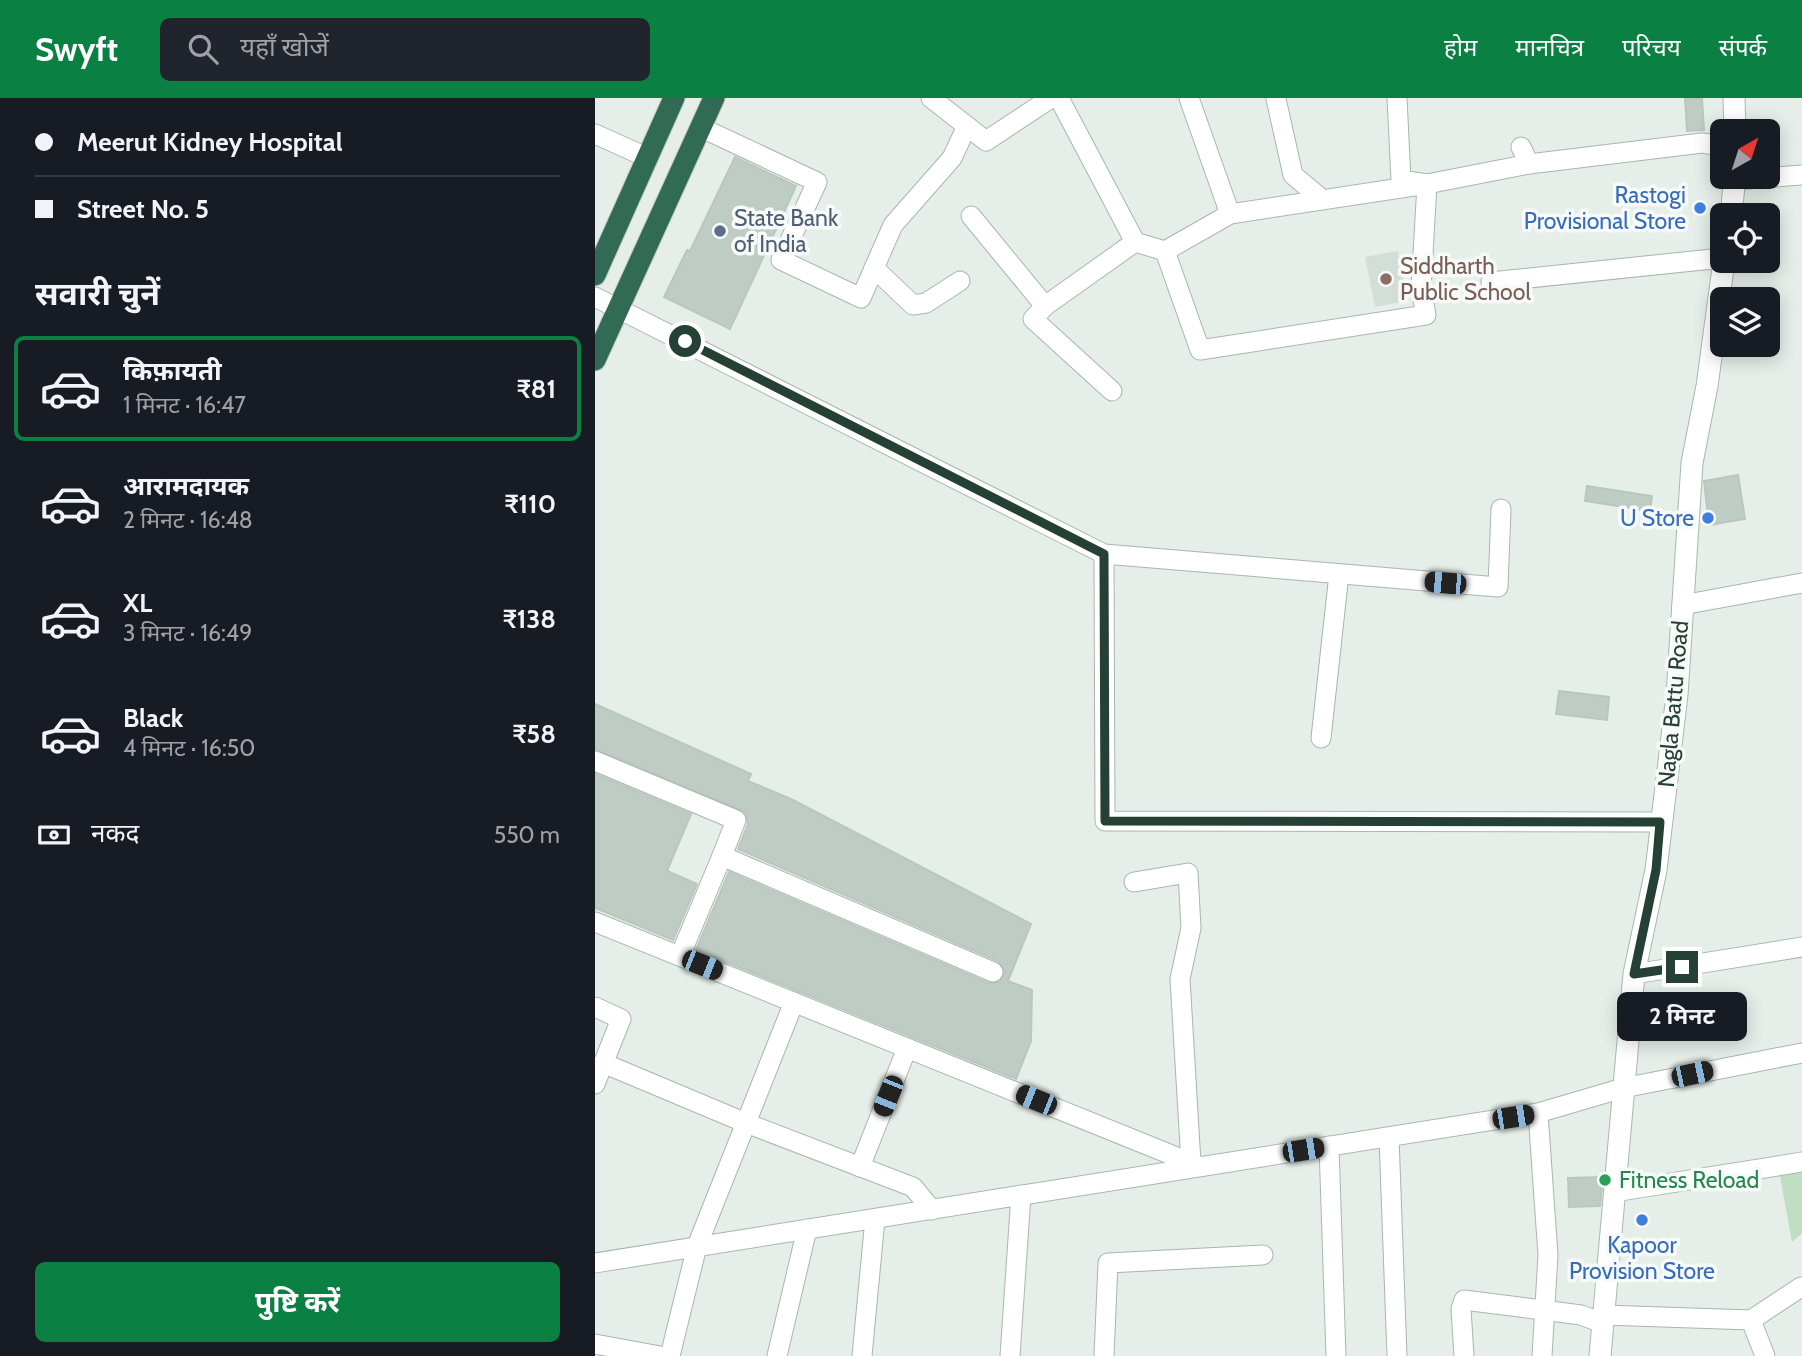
<!DOCTYPE html>
<html lang="hi">
<meta charset="utf-8">
<style>
:root{--surface:#171b24;--page:#20242c;--text:#f1f3f6;--muted:#9ea1a6;--line:#363941;--accent:#0b8043}
body{margin:0;font-family:Cabin,"Noto Sans Devanagari",sans-serif;background:var(--page);color:var(--text);height:100vh;display:flex;flex-direction:column;font-size:26px;white-space:nowrap}
*{box-sizing:border-box;margin:0}
p{font-size:23px;color:var(--muted)}
.icon{flex:none;width:38px;height:38px;fill:none;stroke:currentColor;stroke-width:2;stroke-linecap:round;stroke-linejoin:round}
.map{position:relative;flex:1;overflow:hidden}
.panel{display:flex;flex-direction:column;background:var(--surface);width:595px}
.panel>*{flex:none}
.guide{display:grid;align-content:center;height:154px;padding:0 35px;background:var(--surface)}
.needle{width:46px;rotate:39deg}
.buttons{position:absolute;left:1115px;top:21px;display:grid;gap:14px}
.buttons a{display:grid;place-items:center;width:70px;height:70px;border-radius:10px;background:var(--surface);box-shadow:0 4px 18px #0003;font-size:35px}
.end{position:absolute;width:32px;height:32px;margin:-16px;border:9px solid #254034;background:#fff;box-shadow:0 0 0 4px #fff}
.from{border-radius:50%}
.bubble{position:absolute;height:49px;border-radius:10px;background:var(--surface);box-shadow:0 4px 18px #0003;font-size:23px;font-weight:700;line-height:49px;text-align:center}
.car{position:absolute;width:21px;height:42px;margin:-21px -10px;border-radius:9px;box-shadow:0 0 5px 2px #0007;background:linear-gradient(#222 24%,#8ab4d8 0 40%,#222 0 76%,#8ab4d8 0 86%,#222 0)}
.guide b{display:flex;align-items:center;gap:24px;height:66px;font-size:26px}
.guide b+b{border-top:2px solid var(--line)}
.guide i{width:18px;height:18px;background:var(--text)}
ul{padding:0;list-style:none}
li{display:flex;align-items:center;gap:21px;height:105px;margin:0 14px 10px;padding:0 21px;border:4px solid transparent;border-radius:10px}
li div{flex:1}
li b{display:block;font-size:26px}
li em{font-style:normal;font-weight:700}
li.selected{border-color:var(--accent)}
li>.icon{width:63px;height:63px;stroke-width:1.5}
h2{padding:0 35px;font-size:32px;line-height:84px}
.pay{display:flex;align-items:center;gap:18px;height:77px;padding:0 35px;font-size:26px}
.pay p{margin-inline-start:auto}
.cta{display:flex;gap:14px;margin-top:auto;padding:14px 35px}
.cta a{flex:1;height:80px;border-radius:10px;background:var(--accent);color:#fff;font-size:28px;font-weight:700;line-height:80px;text-align:center}
header{display:flex;align-items:center;gap:42px;box-sizing:border-box;height:98px;padding:0 35px;background:var(--accent);color:#fff}
header strong{font-size:33px}
nav{display:flex;gap:38px;margin-inline-start:auto;font-size:24px}
.search{width:490px;height:63px;background:var(--page);display:flex;align-items:center;gap:18px;box-sizing:border-box;padding:0 24px;border-radius:10px;color:var(--muted);font-size:26px}
main{display:flex;flex:1;min-height:0}
.map>svg:first-child{display:block}
</style>
<header>
<strong>Swyft</strong>
<div class="search"><svg class="icon" aria-label="search" viewBox="0 0 24 24"><circle cx="10" cy="10" r="6"/><path d="M15 15l6 6"/></svg>यहाँ खोजें</div>
<nav><a>होम</a><a>मानचित्र</a><a>परिचय</a><a>संपर्क</a></nav>
</header>
<main>
<section class="panel">
<div class="guide">
<b><i class="from"></i>Meerut Kidney Hospital</b>
<b><i></i>Street No. 5</b>
</div>
<h2>सवारी चुनें</h2>
<ul>
<li class="selected"><svg class="icon" aria-label="car" viewBox="0 0 24 24"><path d="M5 17H2v-5l4-1 3-4h7l3 4 3 1v5h-3M9 17h6M6 11h13"/><circle cx="7" cy="17" r="2"/><circle cx="17" cy="17" r="2"/></svg><div><b>किफ़ायती</b><p>1 मिनट · 16:47</p></div><em>₹81</em></li>
<li><svg class="icon" aria-label="car" viewBox="0 0 24 24"><path d="M5 17H2v-5l4-1 3-4h7l3 4 3 1v5h-3M9 17h6M6 11h13"/><circle cx="7" cy="17" r="2"/><circle cx="17" cy="17" r="2"/></svg><div><b>आरामदायक</b><p>2 मिनट · 16:48</p></div><em>₹110</em></li>
<li><svg class="icon" aria-label="car" viewBox="0 0 24 24"><path d="M5 17H2v-5l4-1 3-4h7l3 4 3 1v5h-3M9 17h6M6 11h13"/><circle cx="7" cy="17" r="2"/><circle cx="17" cy="17" r="2"/></svg><div><b>XL</b><p>3 मिनट · 16:49</p></div><em>₹138</em></li>
<li><svg class="icon" aria-label="car" viewBox="0 0 24 24"><path d="M5 17H2v-5l4-1 3-4h7l3 4 3 1v5h-3M9 17h6M6 11h13"/><circle cx="7" cy="17" r="2"/><circle cx="17" cy="17" r="2"/></svg><div><b>Black</b><p>4 मिनट · 16:50</p></div><em>₹58</em></li>
</ul>
<div class="pay"><svg class="icon" aria-label="cash" viewBox="0 0 24 24"><path d="M3 7h18v10H3z"/><circle cx="12" cy="12" r="2"/></svg>नकद<p>550 m</p></div>
<div class="cta"><a>पुष्टि करें</a></div>
</section>
<div class="map">
<svg width="1207" height="1258" viewBox="0 0 1207 1258">
<rect width="100%" height="100%" fill="#e6eee9"/>
<!-- built -->
<polygon fill="#d4ded8" points="803,153 812,203 780,209 770,159"/>
<!-- green -->
<polygon fill="#c0dec3" points="1207,1075 1207,1135 1197,1144 1185,1078"/>
<!-- building -->
<g fill="#beccc4" stroke="#b8c8be" stroke-width="2">
<polygon points="1090,0 1107,0 1109,32 1092,33"/>
<polygon points="140,59 201,88 135,231 69,199 92,152 95,153"/>
<polygon points="1143,377 1150,421 1114,427 1109,383"/>
<polygon points="992,388 1057,398 1055,413 990,403"/>
<polygon points="964,593 1014,599 1012,622 961,616"/>
<polygon points="0,606 156,676 153,683 196,701 436,826 413,883 437,892 436,943 421,981 101,852 134,774 393,885 405,884 410,873 403,863 143,751 153,726 150,714 0,651"/>
<polygon points="0,676 96,716 72,773 102,786 78,842 0,810"/>
<polygon points="1008,1079 1005,1108 974,1109 973,1080"/>
</g>
<g fill="none" stroke-linecap="round" stroke-linejoin="round">
<!-- street casing -->
<g stroke="#a8b6af" stroke-width="21">
<g id="street">
<polyline points="336,0 391,43 456,0"/>
<polyline points="464,0 540,144 570,153 605,252 831,217 826,191 832,86 806,82 802,0"/>
<polyline points="594,0 635,116"/>
<polyline points="681,1 698,77 728,102"/>
<polyline points="107,30 222,84 186,162 266,200 298,127 357,60 372,28"/>
<polyline points="0,36 51,59"/>
<polyline points="926,49 934,66"/>
<polyline points="1140,82 1207,77"/>
<polyline points="376,118 450,208 540,144"/>
<polyline points="570,153 635,116 832,86 934,66 1107,45 1127,48"/>
<polyline points="279,170 318,207 331,205 365,183"/>
<polyline points="896,184 1127,160"/>
<polyline points="0,199 509,456 903,489 906,411"/>
<polyline points="450,208 438,221 517,293"/>
<polyline points="509,456 510,723 1065,724"/>
<polyline points="1087,507 1207,485"/>
<polyline points="726,640 744,476"/>
<polyline points="0,663 141,722 127,758 398,874"/>
<polyline points="539,784 593,775 596,830 585,881 596,1065"/>
<polyline points="0,824 604,1068"/>
<polyline points="85,858 127,758"/>
<polyline points="1039,876 1207,849"/>
<polyline points="0,909 26,921 0,986"/>
<polyline points="8,965 151,1025 318,1089 337,1112"/>
<polyline points="943,1015 953,1157 947,1258"/>
<polyline points="794,1039 802,1258"/>
<polyline points="734,1048 741,1258"/>
<polyline points="265,1069 312,950"/>
<polyline points="1019,1094 1207,1064"/>
<polyline points="0,1165 943,1015 1028,990 1207,955"/>
<polyline points="1008,1217 1156,1222 1170,1258"/>
<polyline points="1156,1222 1206,1189"/>
<polyline points="0,1246 65,1258"/>
<polyline points="75,1258 102,1148 199,904"/>
<polyline points="182,1258 212,1131"/>
<polyline points="267,1258 280,1121"/>
<polyline points="415,1258 426,1097"/>
<polyline points="509,1258 513,1165 668,1157"/>
<polyline points="869,1258 866,1211 869,1202 986,1217 1007,1225"/>
</g>
</g>
<!-- secondary casing -->
<g stroke="#a5b9ae" stroke-width="23">
<g id="secondary">
<polyline points="1139,0 1140,33"/>
<polyline points="1136,117 1140,79"/>
<polyline points="1005,1258 1039,876 1061,772 1082,597 1097,365 1112,288 1129,163"/>
</g>
</g>
<!-- highway casing -->
<g stroke="#c2cac6" stroke-width="23">
<g id="highway">
<polyline points="0,177 79,0"/>
<polyline points="0,262 119,0"/>
</g>
</g>
<!-- street -->
<use href="#street" stroke="#fff" stroke-width="19"/>
<!-- secondary -->
<use href="#secondary" stroke="#fff" stroke-width="21"/>
<!-- highway -->
<use href="#highway" stroke="#326b55" stroke-width="21"/>
</g>
<g fill="none" stroke-linecap="round" stroke-linejoin="round">
<!-- route -->
<polyline stroke="#254034" stroke-width="9" points="90,243 509,456 510,723 1065,724 1061,772 1039,876 1087,869"/>
</g>
<!-- markers -->
<g fill="#3f7fe0" stroke="#f7faf8" stroke-width="2.5">
<circle cx="1105" cy="110" r="7"/>
<circle cx="1113" cy="420" r="7"/>
<circle cx="1047" cy="1122" r="7"/>
</g>
<circle fill="#5c6f8a" stroke="#f7faf8" stroke-width="2.5" cx="125" cy="133" r="7"/>
<circle fill="#8d6e63" stroke="#f7faf8" stroke-width="2.5" cx="791" cy="181" r="7"/>
<circle fill="#2e9e5b" stroke="#f7faf8" stroke-width="2.5" cx="1010" cy="1082" r="7"/>
<g text-anchor="middle" stroke-width="7" stroke-linejoin="round" paint-order="stroke">
<!-- shop labels -->
<g font-size="23" fill="#366cbe" stroke="#f7faf8" text-anchor="end">
<text x="1091" y="105">Rastogi<tspan x="1091" dy="26">Provisional Store</tspan></text>
<text x="1099" y="428">U Store</text>
<text x="1047" y="1155" text-anchor="middle">Kapoor<tspan x="1047" dy="26">Provision Store</tspan></text>
</g>
<!-- service labels -->
<g font-size="23" fill="#4e5e75" stroke="#f7faf8" text-anchor="start">
<text x="139" y="128">State Bank<tspan x="139" dy="26">of India</tspan></text>
</g>
<!-- education labels -->
<g font-size="23" fill="#785e54" stroke="#f7faf8" text-anchor="start">
<text x="805" y="176">Siddharth<tspan x="805" dy="26">Public School</tspan></text>
</g>
<!-- street labels -->
<g font-size="23" fill="#254034" stroke="#f7faf8">
<text transform="translate(1078 606) rotate(-85)" y="8">Nagla Battu Road</text>
</g>
<!-- leisure labels -->
<g font-size="23" fill="#27864d" stroke="#f7faf8" text-anchor="start">
<text x="1024" y="1090">Fitness Reload</text>
</g>
</g>
</svg>
<div class="buttons">
<a><svg class="needle" viewBox="-14 -14 28 28"><path d="M0-13l5 13h-10z" fill="#e53935"/><path d="M0 13l5-13h-10z" fill="#9ea1a6"/></svg></a>
<a><svg class="icon" aria-label="locate" viewBox="0 0 24 24"><circle cx="12" cy="12" r="6"/><path d="M12 2v4M12 18v4M2 12h4M18 12h4"/></svg></a>
<a><svg class="icon" aria-label="layers" viewBox="0 0 24 24"><path d="M12 4l9 5-9 5-9-5zM3 14l9 5 9-5"/></svg></a>
</div>
<i class="end from" style="left:90px;top:243px"></i>
<i class="end" style="left:1087px;top:869px"></i>
<div class="bubble" style="left:1022px;top:894px;width:130px">2 मिनट</div>
<i class="car" style="left:850px;top:485px;rotate:275deg"></i>
<i class="car" style="left:107px;top:867px;rotate:112deg"></i>
<i class="car" style="left:1097px;top:976px;rotate:78deg"></i>
<i class="car" style="left:293px;top:998px;rotate:202deg"></i>
<i class="car" style="left:441px;top:1002px;rotate:292deg"></i>
<i class="car" style="left:918px;top:1019px;rotate:81deg"></i>
<i class="car" style="left:708px;top:1052px;rotate:81deg"></i>
</div>
</main>
